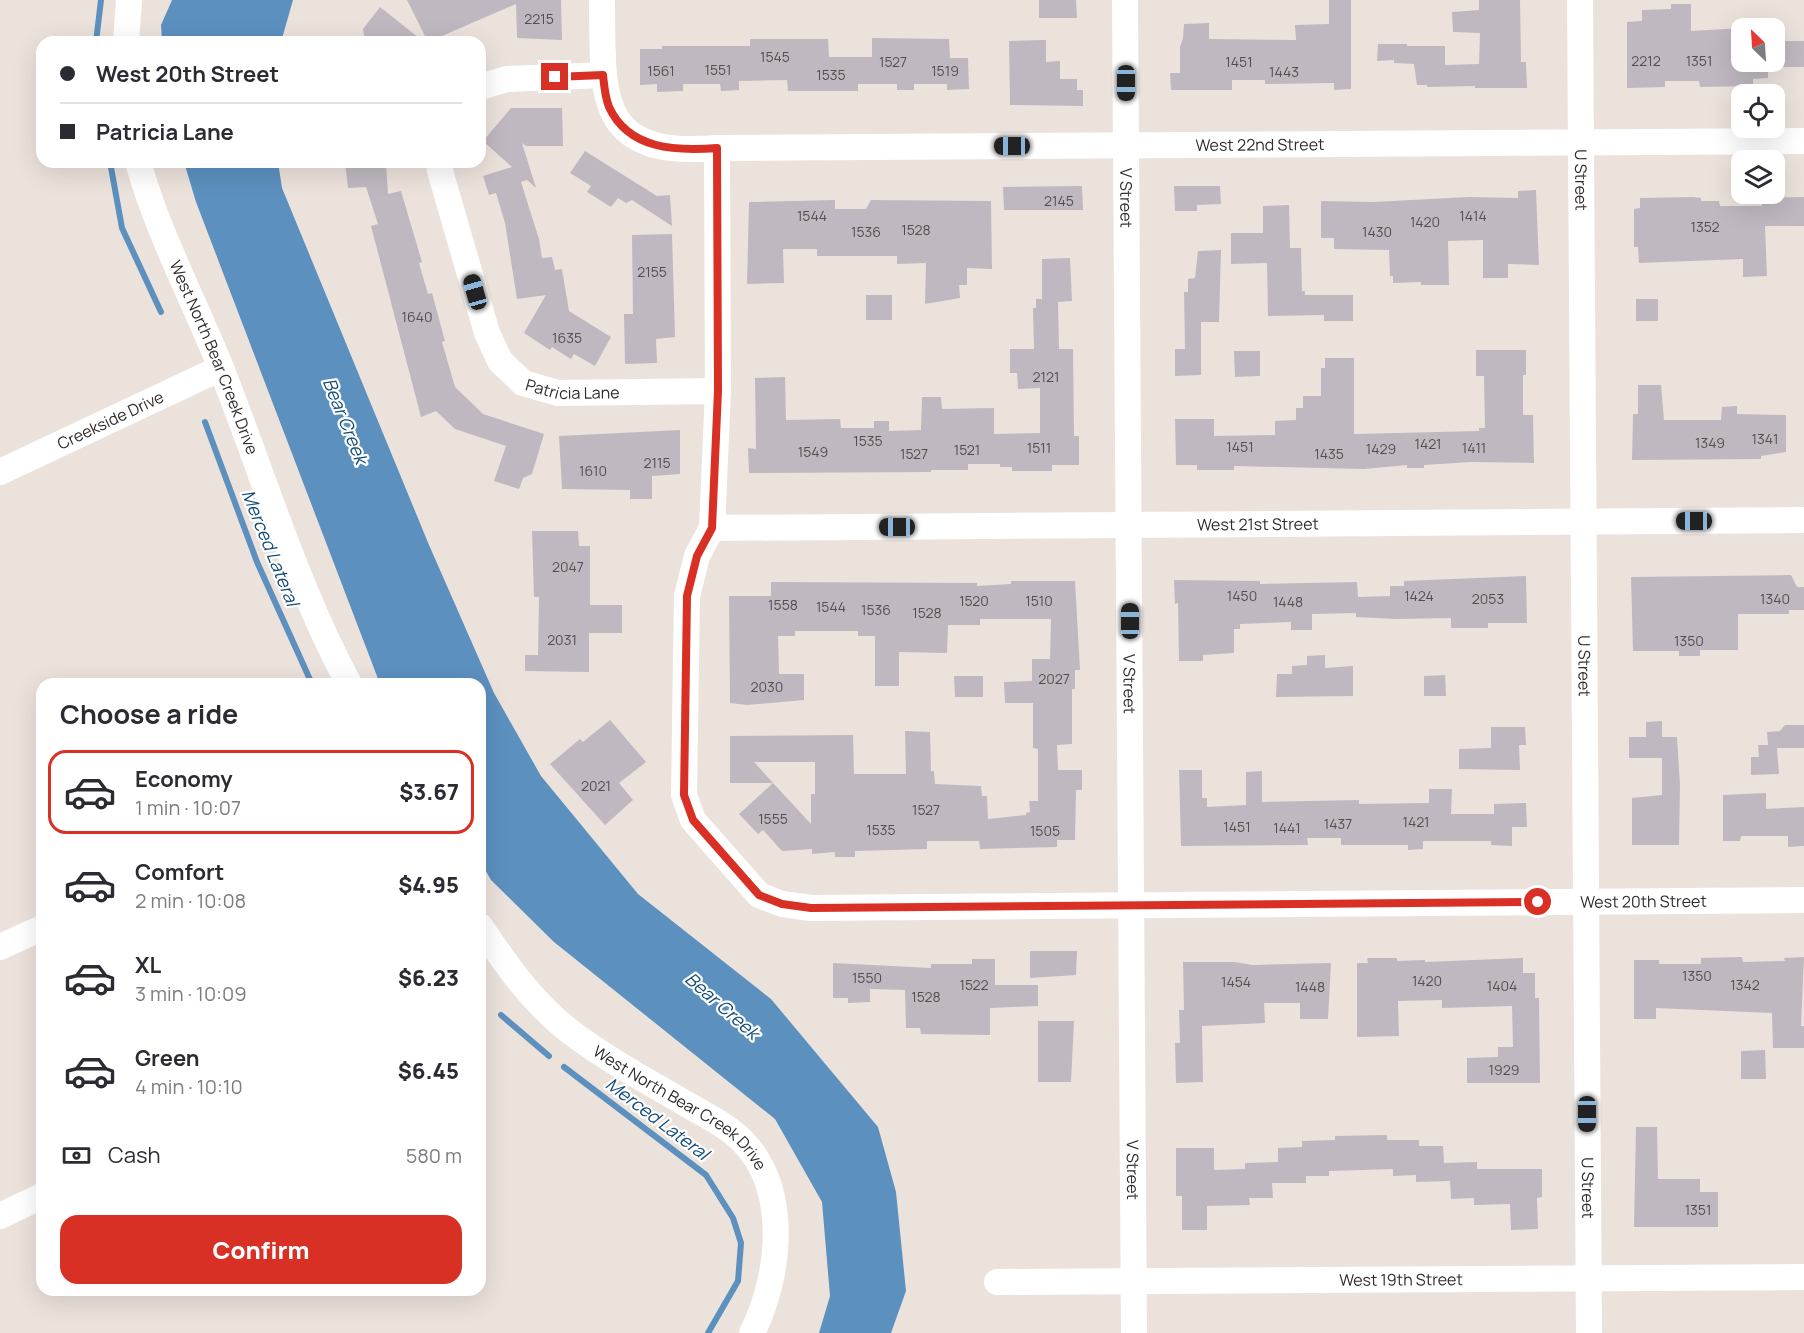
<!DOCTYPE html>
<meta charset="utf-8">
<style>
:root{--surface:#fff;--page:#f2f2f3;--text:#2b2b33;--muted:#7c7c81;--line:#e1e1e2;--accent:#d93025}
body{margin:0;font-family:Manrope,sans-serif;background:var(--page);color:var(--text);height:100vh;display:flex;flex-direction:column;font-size:22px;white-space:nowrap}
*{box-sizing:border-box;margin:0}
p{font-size:20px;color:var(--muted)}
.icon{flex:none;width:33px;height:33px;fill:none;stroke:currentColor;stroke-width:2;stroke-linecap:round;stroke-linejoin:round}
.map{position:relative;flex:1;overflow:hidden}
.drawer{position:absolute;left:36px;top:678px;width:450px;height:618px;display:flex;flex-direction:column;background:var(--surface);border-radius:18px;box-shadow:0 6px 24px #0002}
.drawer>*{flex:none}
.guide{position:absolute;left:36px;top:36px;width:450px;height:132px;border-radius:18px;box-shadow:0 6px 24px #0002;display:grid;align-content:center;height:132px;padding:0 24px;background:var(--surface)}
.needle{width:39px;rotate:335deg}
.fabs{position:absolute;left:1731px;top:18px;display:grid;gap:12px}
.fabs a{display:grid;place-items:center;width:54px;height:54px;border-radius:12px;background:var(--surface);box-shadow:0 6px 24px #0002;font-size:30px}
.end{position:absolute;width:27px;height:27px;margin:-14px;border:8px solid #d93025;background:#fff;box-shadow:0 0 0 3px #fff}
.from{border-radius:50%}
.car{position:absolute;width:18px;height:36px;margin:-18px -9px;border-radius:8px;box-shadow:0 0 4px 2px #0007;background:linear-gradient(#222 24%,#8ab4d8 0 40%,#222 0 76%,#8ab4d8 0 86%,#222 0)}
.guide b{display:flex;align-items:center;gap:21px;height:57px;font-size:22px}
.guide b+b{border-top:2px solid var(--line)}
.guide i{width:15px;height:15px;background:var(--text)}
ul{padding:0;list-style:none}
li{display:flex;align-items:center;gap:18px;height:84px;margin:0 12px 9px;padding:0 12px;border:3px solid transparent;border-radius:18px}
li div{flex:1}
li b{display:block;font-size:22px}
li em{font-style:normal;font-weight:800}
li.current{border-color:var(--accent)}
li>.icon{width:54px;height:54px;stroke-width:1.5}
h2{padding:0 24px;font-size:27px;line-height:72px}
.pay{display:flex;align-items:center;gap:15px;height:66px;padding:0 24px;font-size:22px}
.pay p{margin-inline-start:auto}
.primary-button{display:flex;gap:12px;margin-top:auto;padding:12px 24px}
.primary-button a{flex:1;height:69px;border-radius:18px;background:var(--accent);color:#fff;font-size:24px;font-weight:800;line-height:69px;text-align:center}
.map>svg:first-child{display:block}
</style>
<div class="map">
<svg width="1804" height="1333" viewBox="0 0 1804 1333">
<rect width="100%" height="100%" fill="#ece2dc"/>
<!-- water -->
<g fill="#5c90bf">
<polygon points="172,0 293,0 281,42 162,42 161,25"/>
<polygon points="184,162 278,162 282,188 429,545 494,693 541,776 638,894 771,999 878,1127 896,1192 906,1291 891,1333 819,1333 830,1296 822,1202 775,1119 554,942 491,880 480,861 480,684 380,684 196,202"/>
</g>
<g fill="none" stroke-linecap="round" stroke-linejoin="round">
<!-- stream -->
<g stroke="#5c90bf" stroke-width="6">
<polyline points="96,42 101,0"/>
<polyline points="110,162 122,228 161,312"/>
<polyline points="205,422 257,562 312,684"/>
<polyline points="501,1015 549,1056"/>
<polyline points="564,1067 706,1175 733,1218 741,1243 738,1281 708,1333"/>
</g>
</g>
<!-- building -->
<g fill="#bfb8c0">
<polygon points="407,0 561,0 562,40 517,38 516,4 428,42"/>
<polygon points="1039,0 1076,0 1077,18 1039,18"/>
<polygon points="1329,0 1351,0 1351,89 1334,90 1334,83 1265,84 1265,80 1232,80 1232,90 1171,90 1170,73 1180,73 1180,47 1183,38 1184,24 1209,23 1209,39 1296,40 1295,25 1329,24"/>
<polygon points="1479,0 1520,0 1521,62 1526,62 1527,88 1475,88 1475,86 1427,87 1427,85 1417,85 1414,64 1394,63 1394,60 1377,61 1378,44 1407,44 1407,46 1445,46 1445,65 1479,64 1480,33 1453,32 1452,12 1479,10"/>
<polygon points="1671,4 1691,4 1691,31 1742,28 1742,62 1768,62 1768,78 1753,79 1753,86 1700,87 1699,81 1665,81 1665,87 1627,88 1627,22 1642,21 1642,10 1671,9"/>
<polygon points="380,7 424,42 365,42 363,29"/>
<polygon points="872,38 949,39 950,58 968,58 969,89 947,90 947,84 914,84 914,90 897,90 897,84 858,84 858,91 788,91 787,80 739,81 739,90 721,91 720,84 683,84 683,91 657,92 657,84 640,85 640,49 662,49 662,46 750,46 750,39 828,39 829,57 872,57"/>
<polygon points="1046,40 1046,62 1060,61 1060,79 1077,79 1077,90 1083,90 1083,106 1010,105 1009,41"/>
<rect x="1774" y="41" width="30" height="26"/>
<polygon points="511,108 562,108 563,146 526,146 522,143 536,188 527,180 521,182 539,239 542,258 552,257 555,270 562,269 569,311 611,337 595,366 574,354 571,359 552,347 550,350 524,333 546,295 517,299 505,223 496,193 489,195 483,176 512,167 483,141"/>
<polygon points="585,151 657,196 670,195 672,226 632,200 626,203 618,198 611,207 587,192 591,186 570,173"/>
<polygon points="345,162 386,162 388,194 401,191 422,262 419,263 428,294 432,293 445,341 442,342 455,387 483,414 544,434 532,474 523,478 519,489 494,481 506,446 455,429 436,411 421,417 371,226 378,224 366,187 348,188"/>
<polygon points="1082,186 1083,210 1004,210 1003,187"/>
<polygon points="1174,186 1220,186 1221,204 1197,205 1197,211 1175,211"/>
<polygon points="1536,190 1539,265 1508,264 1508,278 1483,278 1483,240 1448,241 1449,285 1421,285 1421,282 1393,283 1393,276 1390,276 1389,250 1334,249 1334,238 1321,238 1321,201 1373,202 1469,197 1518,198 1518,191"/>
<polygon points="1693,197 1701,198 1701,201 1719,201 1720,206 1762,206 1762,198 1804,197 1804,226 1765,226 1767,276 1743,277 1743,259 1639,263 1638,247 1634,247 1634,209 1640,208 1640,198"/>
<polygon points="835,200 835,209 866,209 871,200 991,201 992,269 967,268 967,285 959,285 960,298 925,304 926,263 897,264 897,256 817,256 817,249 783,249 784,283 747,284 749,202"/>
<polygon points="1289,205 1290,248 1301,248 1302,291 1305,291 1305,295 1353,295 1353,321 1324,321 1324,315 1268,316 1267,263 1231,264 1231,233 1263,233 1263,206"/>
<polygon points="672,234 675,337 656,339 657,363 625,364 624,314 633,314 632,235"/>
<polygon points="1221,250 1219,322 1201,322 1201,375 1175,376 1175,349 1185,349 1184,292 1188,292 1188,279 1195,278 1198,251"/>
<polygon points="1070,258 1072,301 1058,302 1059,349 1073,349 1074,436 1079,436 1079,465 1052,465 1052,471 1012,471 1012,467 1000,467 1000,464 968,464 968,470 931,470 931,472 749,473 748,448 756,449 755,378 785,377 786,420 840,419 841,428 874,428 874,421 889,421 889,431 921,430 922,397 941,397 942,409 994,408 994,434 1040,433 1040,388 1018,389 1017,373 1010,373 1010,349 1034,349 1033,308 1036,308 1036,299 1042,299 1042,259"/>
<rect x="866" y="295" width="26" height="25"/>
<rect x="1636" y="299" width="22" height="22"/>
<polygon points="1476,350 1526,350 1526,375 1523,375 1523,415 1533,415 1534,463 1471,462 1424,465 1424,468 1407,468 1407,465 1364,469 1234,466 1234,470 1197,470 1197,465 1176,465 1175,419 1214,419 1214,436 1275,435 1275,421 1296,420 1296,408 1303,408 1303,396 1321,396 1321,368 1325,368 1325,358 1354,358 1354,434 1479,431 1479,428 1485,428 1484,376 1476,376"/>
<polygon points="1234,351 1260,351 1260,376 1235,377"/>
<polygon points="1638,385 1661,385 1664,420 1721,420 1722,407 1737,406 1737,414 1786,415 1786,452 1761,456 1761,459 1632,460 1633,414 1638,414"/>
<polygon points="680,430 680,474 652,476 652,499 630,499 630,490 562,489 559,436"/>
<polygon points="532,531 578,531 579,546 590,546 590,605 622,605 622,633 589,633 589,672 525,671 525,655 538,655 539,597 534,597"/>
<polygon points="1791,575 1797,587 1804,587 1804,610 1789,610 1789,614 1738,614 1738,650 1700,650 1700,656 1679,656 1679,651 1633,651 1631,577"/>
<polygon points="1526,576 1527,623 1488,623 1488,628 1451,628 1451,618 1396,619 1356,617 1356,613 1312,614 1312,630 1291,630 1291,622 1240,624 1240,629 1234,629 1234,653 1203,655 1203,661 1179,661 1178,603 1175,604 1174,580 1260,581 1260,584 1357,582 1358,597 1390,596 1390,586 1404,586 1404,581"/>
<polygon points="1011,581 1075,581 1080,670 1075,670 1075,689 1072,689 1072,744 1057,745 1058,770 1082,770 1082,790 1076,790 1075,840 1057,840 1057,847 980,849 979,841 927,841 927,849 855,851 855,857 835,857 835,852 812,854 812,849 782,851 763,830 758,834 739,814 773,783 811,824 811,794 815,794 815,762 754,762 773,783 730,783 730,736 853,735 854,774 906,774 905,731 930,732 931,771 934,771 935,784 981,786 982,796 987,796 988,819 1026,815 1026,813 1030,812 1029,801 1038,801 1038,749 1033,748 1033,703 1005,703 1004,682 1032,681 1032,659 1050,659 1051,619 980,619 980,625 948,625 947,653 899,652 899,686 875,686 875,636 858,636 858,631 795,631 795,636 778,636 779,674 804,674 804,700 747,705 730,703 729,596 771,596 771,582 977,583 977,586 1011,584"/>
<polygon points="1325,655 1325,668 1353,666 1353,696 1276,697 1277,674 1292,674 1292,666 1307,665 1307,656"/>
<polygon points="1445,675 1446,696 1424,696 1424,676"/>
<polygon points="954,676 983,676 983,697 955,697"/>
<polygon points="610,720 646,762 619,783 633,800 605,825 550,764 580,739 583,742"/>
<polygon points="1662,721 1662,737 1677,737 1680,785 1679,845 1632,845 1632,798 1662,795 1662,758 1629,758 1629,737 1646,737 1646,722"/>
<polygon points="1785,725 1804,725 1804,748 1777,748 1779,774 1751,775 1751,757 1759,757 1758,745 1768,745 1767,732 1780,731"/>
<polygon points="1491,727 1525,727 1526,745 1519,745 1520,770 1459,769 1459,749 1491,748"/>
<polygon points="1179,770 1202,770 1202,798 1207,798 1207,807 1246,805 1246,772 1262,771 1262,802 1359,800 1359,804 1429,803 1429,789 1452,789 1451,814 1494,814 1494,804 1526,803 1527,827 1512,827 1512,846 1491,845 1491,841 1423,841 1423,849 1408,850 1408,845 1341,845 1341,838 1307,838 1308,845 1181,846"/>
<polygon points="1766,793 1766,809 1804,807 1804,846 1788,847 1788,836 1741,836 1740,841 1723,841 1723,795"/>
<polygon points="1030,951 1077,951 1076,975 1030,978"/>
<polygon points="1742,957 1743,962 1785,961 1784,958 1804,957 1801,1026 1804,1026 1804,1048 1773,1048 1772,1013 1656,1008 1656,1019 1634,1019 1634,960 1659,960 1659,964 1701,964 1701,958"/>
<polygon points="1367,958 1397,958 1397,961 1425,960 1425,962 1523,958 1523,973 1535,973 1535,998 1539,998 1540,1083 1467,1083 1467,1058 1498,1057 1498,1047 1513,1047 1512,1006 1442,1008 1442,1000 1398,1001 1399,1036 1357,1037 1357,963 1368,963"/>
<polygon points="972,959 995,959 995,985 1038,985 1038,1006 990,1008 990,1035 921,1034 920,1028 906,1028 905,990 870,989 870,1002 848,1003 848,998 833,998 833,963 931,968 931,964 972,964"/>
<polygon points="1183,962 1234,962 1253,965 1331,963 1328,1019 1300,1019 1300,1003 1264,1003 1265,1023 1202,1026 1203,1082 1176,1083 1175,1043 1180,1043 1179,1010 1184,1010"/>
<polygon points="1038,1021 1074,1021 1071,1082 1038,1082"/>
<polygon points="1765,1050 1766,1079 1741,1079 1741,1051"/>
<polygon points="1636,1127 1657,1127 1658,1179 1700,1179 1700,1192 1718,1192 1718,1227 1634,1227"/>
<polygon points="1387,1135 1387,1140 1419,1140 1419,1146 1443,1146 1444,1163 1477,1162 1477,1169 1542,1169 1542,1197 1537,1198 1538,1229 1511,1230 1510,1204 1474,1205 1474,1198 1451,1199 1450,1181 1416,1182 1416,1175 1393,1176 1393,1169 1329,1171 1329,1176 1306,1176 1306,1183 1272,1183 1273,1198 1249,1198 1250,1205 1207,1206 1207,1230 1182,1230 1182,1196 1176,1196 1176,1148 1214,1148 1214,1170 1245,1169 1245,1163 1278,1162 1278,1148 1302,1147 1302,1141 1335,1140 1335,1136"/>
</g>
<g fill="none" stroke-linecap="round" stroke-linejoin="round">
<!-- minor -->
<g stroke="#fff" stroke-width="26">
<path id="s1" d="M602,0C603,97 595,158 717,148L718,391L712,528L697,556L687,596L684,795L693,820L759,895L782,904L811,908L1804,900"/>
<path id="s2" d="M1125,0L1134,1333"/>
<path id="s3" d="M1580,0L1589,1333"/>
<polyline points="126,42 129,0"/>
<polyline points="480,87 507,79 603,75"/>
<path id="s4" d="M717,148L1804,141"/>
<path id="s5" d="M138,162C158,234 194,300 221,368C263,474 295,583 349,684"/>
<path id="s6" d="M440,162V171L487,333L500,361L523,383L558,393L718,391"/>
<path id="s7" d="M0,472L221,368"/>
<path id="s8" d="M712,528L1804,520"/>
<path id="s9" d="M480,926C505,963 532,1002 568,1030C604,1058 649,1082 688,1105C702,1113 718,1121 731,1131C792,1177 782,1273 752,1333"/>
<polyline points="0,947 42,928"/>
<polyline points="0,1216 42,1196"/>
<path id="s10" d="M997,1282L1804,1277"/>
</g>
</g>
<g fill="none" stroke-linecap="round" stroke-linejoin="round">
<!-- route -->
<path stroke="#d93025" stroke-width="8" d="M555,77L603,75C604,85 605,97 609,107C629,150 676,151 717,148L718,391L712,528L697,556L687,596L684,795L693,820L759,895L782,904L811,908L1538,902"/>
</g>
<g text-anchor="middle" stroke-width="4.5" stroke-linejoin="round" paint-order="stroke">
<!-- number labels -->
<g font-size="14" fill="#534f50">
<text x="539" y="24">2215</text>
<text x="775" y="62">1545</text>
<text x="1646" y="66">2212</text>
<text x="1699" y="66">1351</text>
<text x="893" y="67">1527</text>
<text x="1239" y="67">1451</text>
<text x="718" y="75">1551</text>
<text x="661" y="76">1561</text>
<text x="945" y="76">1519</text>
<text x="1284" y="77">1443</text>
<text x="831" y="80">1535</text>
<text x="1059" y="206">2145</text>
<text x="812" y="221">1544</text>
<text x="1473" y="221">1414</text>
<text x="1425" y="227">1420</text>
<text x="1705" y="232">1352</text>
<text x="916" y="235">1528</text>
<text x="866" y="237">1536</text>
<text x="1377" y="237">1430</text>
<text x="652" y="277">2155</text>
<text x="417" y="322">1640</text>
<text x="567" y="343">1635</text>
<text x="1046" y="382">2121</text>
<text x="1765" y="444">1341</text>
<text x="868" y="446">1535</text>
<text x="1710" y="448">1349</text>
<text x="1428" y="449">1421</text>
<text x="1240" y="452">1451</text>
<text x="1039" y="453">1511</text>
<text x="1474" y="453">1411</text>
<text x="1381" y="454">1429</text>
<text x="967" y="455">1521</text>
<text x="813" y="457">1549</text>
<text x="914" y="459">1527</text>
<text x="1329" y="459">1435</text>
<text x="657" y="468">2115</text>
<text x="593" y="476">1610</text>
<text x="568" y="572">2047</text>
<text x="1242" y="601">1450</text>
<text x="1419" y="601">1424</text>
<text x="1488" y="604">2053</text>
<text x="1775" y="604">1340</text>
<text x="974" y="606">1520</text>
<text x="1039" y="606">1510</text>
<text x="1288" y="607">1448</text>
<text x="783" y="610">1558</text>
<text x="831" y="612">1544</text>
<text x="876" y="615">1536</text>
<text x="927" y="618">1528</text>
<text x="562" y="645">2031</text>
<text x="1689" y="646">1350</text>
<text x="1054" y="684">2027</text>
<text x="767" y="692">2030</text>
<text x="596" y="791">2021</text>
<text x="926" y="815">1527</text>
<text x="773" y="824">1555</text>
<text x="1416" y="827">1421</text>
<text x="1338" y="829">1437</text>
<text x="1237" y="832">1451</text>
<text x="1287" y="833">1441</text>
<text x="881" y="835">1535</text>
<text x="1045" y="836">1505</text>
<text x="1697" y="981">1350</text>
<text x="867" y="983">1550</text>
<text x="1427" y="986">1420</text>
<text x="1236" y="987">1454</text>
<text x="974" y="990">1522</text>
<text x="1745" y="990">1342</text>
<text x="1502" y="991">1404</text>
<text x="1310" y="992">1448</text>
<text x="926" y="1002">1528</text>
<text x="1504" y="1075">1929</text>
<text x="1698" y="1215">1351</text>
</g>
<!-- street labels -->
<g font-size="16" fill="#2f2c2a" stroke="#fff">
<text dy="6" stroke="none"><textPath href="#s4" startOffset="543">West 22nd Street</textPath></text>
<text dy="6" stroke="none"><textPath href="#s3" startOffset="180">U Street</textPath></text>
<text dy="6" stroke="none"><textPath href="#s2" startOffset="198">V Street</textPath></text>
<text dy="6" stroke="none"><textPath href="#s5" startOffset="210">West North Bear Creek Drive</textPath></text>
<text dy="6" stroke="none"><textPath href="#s6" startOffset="291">Patricia Lane</textPath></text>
<text dy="6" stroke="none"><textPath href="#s7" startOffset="122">Creekside Drive</textPath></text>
<text dy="6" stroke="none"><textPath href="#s8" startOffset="546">West 21st Street</textPath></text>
<text dy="6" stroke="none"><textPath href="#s3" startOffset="666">U Street</textPath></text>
<text dy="6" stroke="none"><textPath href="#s2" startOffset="684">V Street</textPath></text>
<text dy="6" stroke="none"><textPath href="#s1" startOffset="1896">West 20th Street</textPath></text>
<text dy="6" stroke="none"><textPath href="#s9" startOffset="274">West North Bear Creek Drive</textPath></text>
<text dy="6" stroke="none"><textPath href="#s2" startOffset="1170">V Street</textPath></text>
<text dy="6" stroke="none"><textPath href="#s3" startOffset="1188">U Street</textPath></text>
<text dy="6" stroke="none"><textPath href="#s10" startOffset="404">West 19th Street</textPath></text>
</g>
<!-- water labels -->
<g font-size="18" font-style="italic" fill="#124d7b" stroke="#fff">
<text transform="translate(345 421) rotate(68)" y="6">Bear Creek</text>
<text transform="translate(270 548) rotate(68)" y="6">Merced Lateral</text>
<text transform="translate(722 1006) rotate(41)" y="6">Bear Creek</text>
<text transform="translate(657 1119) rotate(37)" y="6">Merced Lateral</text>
</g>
</g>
</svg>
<div class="fabs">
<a><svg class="needle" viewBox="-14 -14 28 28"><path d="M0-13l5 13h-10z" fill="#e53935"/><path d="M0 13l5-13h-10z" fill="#7c7c81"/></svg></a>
<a><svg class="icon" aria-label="locate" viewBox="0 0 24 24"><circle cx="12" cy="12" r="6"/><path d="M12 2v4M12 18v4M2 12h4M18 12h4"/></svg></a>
<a><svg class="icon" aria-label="layers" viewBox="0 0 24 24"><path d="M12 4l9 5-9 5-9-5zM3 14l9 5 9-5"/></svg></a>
</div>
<i class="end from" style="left:1538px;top:902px"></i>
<i class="end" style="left:555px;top:77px"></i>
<i class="car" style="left:1126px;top:83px;rotate:180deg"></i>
<i class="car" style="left:1012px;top:146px;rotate:270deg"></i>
<i class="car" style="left:475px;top:292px;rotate:344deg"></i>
<i class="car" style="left:1694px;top:521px;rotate:270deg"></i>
<i class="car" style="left:897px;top:527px;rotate:270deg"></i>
<i class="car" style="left:1130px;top:621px;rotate:0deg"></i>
<i class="car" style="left:1587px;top:1114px;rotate:180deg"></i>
<div class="guide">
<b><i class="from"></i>West 20th Street</b>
<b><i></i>Patricia Lane</b>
</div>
<section class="drawer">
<h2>Choose a ride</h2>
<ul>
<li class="current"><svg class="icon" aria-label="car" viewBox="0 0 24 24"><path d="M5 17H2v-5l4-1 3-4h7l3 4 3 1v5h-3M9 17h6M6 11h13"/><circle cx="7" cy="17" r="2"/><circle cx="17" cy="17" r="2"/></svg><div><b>Economy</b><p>1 min · 10:07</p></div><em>$3.67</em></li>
<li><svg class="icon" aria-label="car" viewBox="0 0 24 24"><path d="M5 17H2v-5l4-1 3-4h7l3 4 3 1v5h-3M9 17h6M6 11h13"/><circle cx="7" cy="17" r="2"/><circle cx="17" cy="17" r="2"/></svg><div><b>Comfort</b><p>2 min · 10:08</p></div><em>$4.95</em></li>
<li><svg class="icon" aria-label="car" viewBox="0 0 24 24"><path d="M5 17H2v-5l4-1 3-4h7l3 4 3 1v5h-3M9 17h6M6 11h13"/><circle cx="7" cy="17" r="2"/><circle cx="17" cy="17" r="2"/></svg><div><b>XL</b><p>3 min · 10:09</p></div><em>$6.23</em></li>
<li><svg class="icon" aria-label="car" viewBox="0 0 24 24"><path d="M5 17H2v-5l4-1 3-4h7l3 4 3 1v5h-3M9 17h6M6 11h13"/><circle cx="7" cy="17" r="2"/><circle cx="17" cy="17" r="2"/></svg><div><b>Green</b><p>4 min · 10:10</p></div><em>$6.45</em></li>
</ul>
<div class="pay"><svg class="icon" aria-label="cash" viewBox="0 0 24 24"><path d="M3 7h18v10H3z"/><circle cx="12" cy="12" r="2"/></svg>Cash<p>580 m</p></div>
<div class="primary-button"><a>Confirm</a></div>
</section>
</div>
